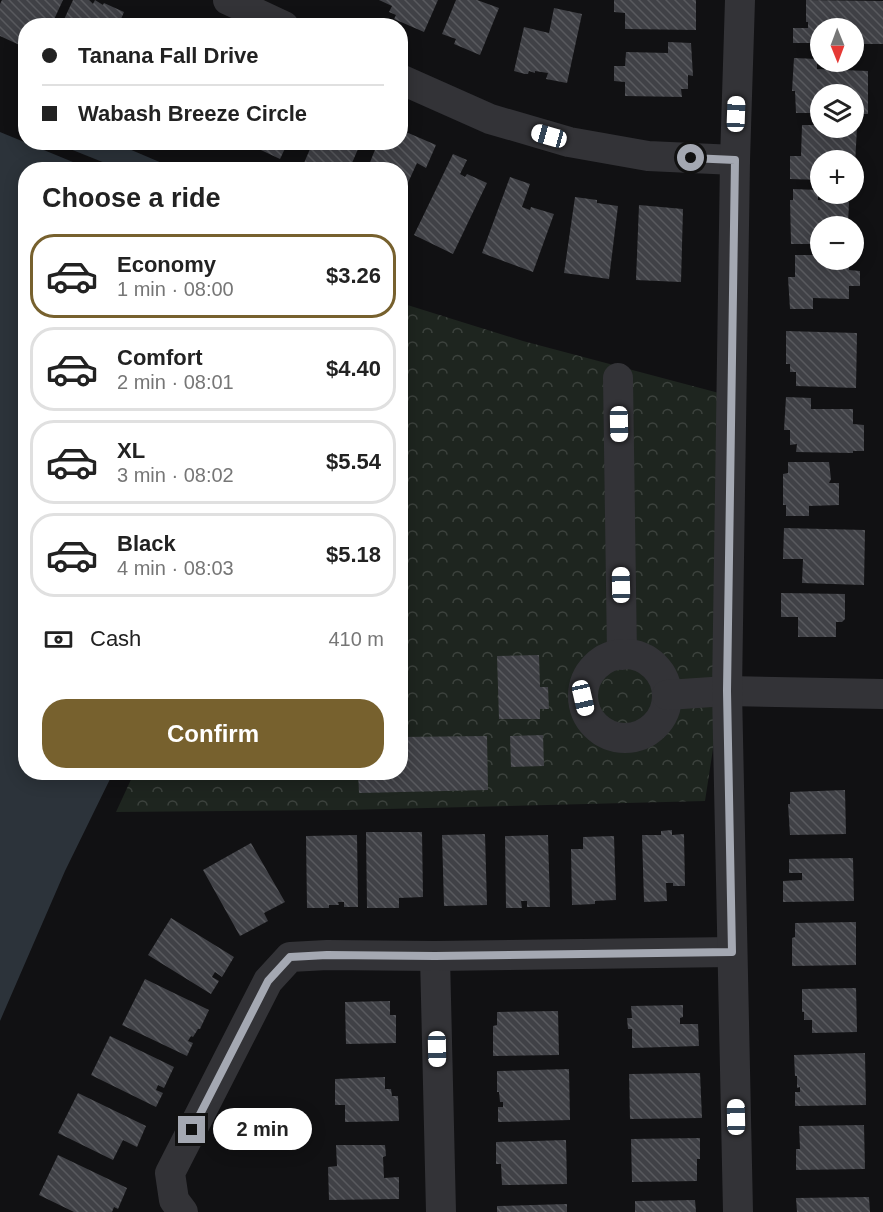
<!DOCTYPE html>
<meta charset="utf-8">
<style>
:root{--surface:#fff;--page:#f6f6f6;--text:#222;--muted:#767676;--line:#e0e0e0;--accent:#77612e}
body{margin:0;font-family:Helvetica,sans-serif;background:var(--page);color:var(--text);height:100vh;display:flex;flex-direction:column;font-size:22px;white-space:nowrap}
*{box-sizing:border-box;margin:0}
p{font-size:20px;color:var(--muted)}
.icon{flex:none;width:33px;height:33px;fill:none;stroke:currentColor;stroke-width:2;stroke-linecap:round;stroke-linejoin:round}
.map{position:relative;flex:1;overflow:hidden}
.details{position:absolute;left:18px;top:162px;width:390px;height:618px;display:flex;flex-direction:column;background:var(--surface);border-radius:24px;box-shadow:0 3px 15px #0003}
.details>*{flex:none}
.top-card{position:absolute;left:18px;top:18px;width:390px;height:132px;border-radius:24px;box-shadow:0 3px 15px #0003;display:grid;align-content:center;height:132px;padding:0 24px;background:var(--surface)}
.needle{width:39px;rotate:179deg}
.tools{position:absolute;left:810px;top:18px;display:grid;gap:12px}
.tools a{display:grid;place-items:center;width:54px;height:54px;border-radius:50%;background:var(--surface);box-shadow:0 3px 15px #0003;font-size:30px}
.end{position:absolute;width:27px;height:27px;margin:-14px;border:8px solid #a4a8b2;background:#111;box-shadow:0 0 0 3px #111}
.from{border-radius:50%}
.bubble{position:absolute;height:42px;border-radius:21px;background:var(--surface);box-shadow:0 3px 15px #0003;font-size:20px;font-weight:800;line-height:42px;text-align:center}
.car{position:absolute;width:18px;height:36px;margin:-18px -9px;border-radius:8px;box-shadow:0 0 4px 2px #0007;background:linear-gradient(#fff 24%,#345 0 40%,#fff 0 76%,#345 0 86%,#fff 0)}
.top-card b{display:flex;align-items:center;gap:21px;height:57px;font-size:22px}
.top-card b+b{border-top:2px solid var(--line)}
.top-card i{width:15px;height:15px;background:var(--text)}
ul{padding:0;list-style:none}
li{display:flex;align-items:center;gap:18px;height:84px;margin:0 12px 9px;padding:0 12px;border:3px solid var(--line);border-radius:24px}
li div{flex:1}
li b{display:block;font-size:22px}
li em{font-style:normal;font-weight:800}
li.selected{border-color:var(--accent)}
li>.icon{width:54px;height:54px;stroke-width:1.5}
h2{padding:0 24px;font-size:27px;line-height:72px}
.pay{display:flex;align-items:center;gap:15px;height:66px;padding:0 24px;font-size:22px}
.pay p{margin-inline-start:auto}
.action{display:flex;gap:12px;margin-top:auto;padding:12px 24px}
.action a{flex:1;height:69px;border-radius:24px;background:var(--accent);color:#fff;font-size:24px;font-weight:800;line-height:69px;text-align:center}
.map>svg:first-child{display:block}
</style>
<div class="map">
<svg width="883" height="1212" viewBox="0 0 883 1212">
<defs>
<pattern id="park-crowns" width="20" height="18" patternUnits="userSpaceOnUse" patternTransform="scale(1.5)"><rect width="20" height="18" fill="#1e251f"/><path d="M2 6a3 3 0 1 1 6 0M12 15a3 3 0 1 1 6 0" fill="none" stroke="#3c423d"/></pattern>
<pattern id="building-back-hatch" width="6" height="6" patternUnits="userSpaceOnUse" patternTransform="scale(1.5)"><rect width="6" height="6" fill="#404146"/><path d="M-1 5l2 2M0 0l6 6M5-1l2 2" fill="none" stroke="#595a5e"/></pattern>
</defs>
<rect width="100%" height="100%" fill="#111113"/>
<!-- park -->
<polygon fill="url(#park-crowns)" points="401,303 523,341 719,393 715,736 705,801 345,810 116,812 134,773 400,772"/>
<!-- water -->
<g fill="#2c333a">
<polygon points="0,132 90,169 26,170 26,772 113,773 65,871 0,1021"/>
<polygon points="55,143 115,143 176,169 120,169"/>
</g>
<!-- building -->
<g fill="url(#building-back-hatch)">
<polygon points="2,0 63,0 51,26 26,26 26,48 0,36 0,4"/>
<polygon points="73,0 89,0 93,4 95,0 103,5 104,3 124,12 118,26 61,26"/>
<polygon points="379,0 438,0 424,32 394,19 396,15 389,12 392,6"/>
<polygon points="456,0 477,0 499,8 480,55 454,44 456,39 442,34"/>
<polygon points="614,0 696,0 696,30 625,29 625,13 614,12"/>
<polygon points="806,0 883,1 883,44 854,44 854,28 820,28 820,43 793,43 793,28 808,28 808,22 806,22"/>
<polygon points="554,8 582,14 567,83 546,79 548,73 535,71 535,73 529,71 528,74 525,74 514,71 524,27 549,33"/>
<polygon points="668,42 691,43 693,76 688,75 688,89 681,89 682,97 625,96 625,82 614,81 614,66 625,66 626,52 668,53"/>
<polygon points="794,58 817,59 817,69 868,71 868,114 854,114 854,94 820,94 820,113 796,113 795,91 792,91"/>
<polygon points="802,125 820,125 820,128 857,127 855,165 854,165 854,160 820,160 820,180 790,179 790,156 801,156"/>
<polygon points="400,132 405,134 406,132 436,145 426,168 417,163 400,200 400,170 367,170 378,142 400,142"/>
<polygon points="244,142 288,142 280,159"/>
<polygon points="313,142 361,142 349,170 301,170"/>
<polygon points="453,154 467,160 460,174 465,177 467,174 487,183 453,254 414,235"/>
<polygon points="510,177 530,184 522,207 530,210 531,207 554,214 533,272 482,253"/>
<polygon points="793,189 818,190 818,200 849,202 848,224 837,224 839,226 820,226 820,244 791,244 790,200 793,200"/>
<polygon points="575,197 597,200 597,203 618,206 609,279 564,273"/>
<polygon points="639,205 683,209 681,282 636,280"/>
<polygon points="795,255 820,255 820,260 849,260 849,270 860,271 860,286 849,286 849,299 813,298 813,309 790,309 788,277 795,277"/>
<polygon points="786,331 857,333 856,388 796,386 796,372 790,372 790,364 786,364"/>
<polygon points="786,397 811,398 811,409 853,409 853,424 864,425 864,451 853,451 853,453 796,452 797,444 790,445 790,430 784,430"/>
<polygon points="788,462 829,462 831,479 829,483 839,483 839,505 809,506 809,516 786,516 786,505 783,505 783,474 788,473"/>
<polygon points="784,528 865,530 864,585 802,583 803,559 783,559"/>
<polygon points="781,593 845,594 845,619 842,622 836,622 836,637 798,637 798,617 781,617"/>
<polygon points="539,655 540,687 548,687 549,709 540,709 540,719 499,719 497,656"/>
<polygon points="543,735 544,766 511,767 510,736"/>
<polygon points="487,736 488,790 359,793 358,772 400,772 400,737"/>
<polygon points="845,790 846,834 790,835 788,804 790,804 790,792"/>
<polygon points="672,830 672,835 684,834 685,886 673,886 673,883 666,883 667,901 644,902 642,835 661,835 661,831"/>
<polygon points="366,832 422,832 423,897 399,898 399,908 367,908"/>
<polygon points="485,834 487,905 444,906 442,835"/>
<polygon points="357,835 358,907 344,907 344,902 338,902 339,905 329,905 329,908 307,908 306,836"/>
<polygon points="548,835 550,907 527,907 527,901 521,901 522,908 506,908 505,836"/>
<polygon points="614,836 616,900 595,901 595,904 572,905 571,849 583,849 583,837"/>
<polygon points="251,843 285,902 264,913 268,921 240,936 203,870"/>
<polygon points="853,858 854,901 783,902 783,881 802,880 802,873 789,873 789,859"/>
<polygon points="171,918 234,957 222,977 215,972 212,977 219,981 211,994 148,955"/>
<polygon points="856,922 856,965 792,966 792,938 795,937 795,923"/>
<polygon points="145,979 209,1010 200,1029 198,1029 193,1037 191,1036 188,1041 193,1043 187,1056 122,1025"/>
<polygon points="856,988 857,1032 812,1033 812,1020 804,1020 804,1012 802,1012 802,989"/>
<polygon points="390,1001 390,1015 396,1015 396,1043 346,1044 345,1002"/>
<polygon points="683,1005 683,1017 680,1018 680,1024 698,1024 699,1046 632,1048 632,1029 628,1029 627,1018 632,1018 631,1006"/>
<polygon points="558,1011 559,1055 493,1056 493,1026 497,1025 497,1012"/>
<polygon points="110,1036 174,1067 164,1088 158,1085 156,1090 163,1093 156,1107 91,1075"/>
<polygon points="865,1053 866,1105 795,1106 795,1092 800,1092 800,1087 797,1088 797,1076 795,1076 794,1055"/>
<polygon points="569,1069 570,1120 498,1122 498,1107 503,1107 503,1102 500,1102 499,1092 497,1092 497,1071"/>
<polygon points="700,1073 702,1118 630,1119 629,1074"/>
<polygon points="385,1077 385,1089 391,1089 392,1096 398,1096 399,1121 345,1122 345,1105 335,1105 335,1079"/>
<polygon points="78,1093 146,1126 137,1147 123,1140 113,1160 58,1133"/>
<polygon points="864,1125 865,1169 796,1170 796,1149 800,1149 799,1126"/>
<polygon points="700,1138 700,1159 697,1159 697,1181 632,1182 631,1139"/>
<polygon points="566,1140 567,1184 502,1185 501,1164 496,1164 496,1142"/>
<polygon points="336,1145 385,1145 386,1156 383,1157 384,1178 399,1177 399,1199 329,1200 328,1167 337,1166"/>
<polygon points="58,1155 127,1188 118,1209 114,1207 112,1212 74,1212 39,1195"/>
<polygon points="869,1197 870,1212 797,1212 796,1198"/>
<polygon points="695,1200 696,1212 635,1212 635,1201"/>
<polygon points="567,1204 567,1212 497,1212 497,1206"/>
</g>
<g fill="none" stroke-linecap="round" stroke-linejoin="round">
<!-- minor -->
<g stroke="#333337" stroke-width="30">
<polyline points="228,0 284,26"/>
<polyline points="400,79 490,119 569,142 648,156 735,160"/>
<polyline points="618,378 622,655"/>
<circle cx="625" cy="696" r="42"/>
<polyline points="667,695 727,691 883,694"/>
<polyline points="435,956 441,1212"/>
<polyline points="183,1212 174,1200 170,1173 268,981 290,957 327,955 435,956 732,952"/>
<polyline points="738,1212 727,691 735,160 740,0"/>
</g>
</g>
<g fill="none" stroke-linecap="round" stroke-linejoin="round">
<!-- route -->
<polyline stroke="#a4a8b2" stroke-width="8" points="192,1130 268,981 290,957 327,955 435,956 732,952 727,691 735,160 691,158"/>
</g>
</svg>
<div class="tools">
<a><svg class="needle" viewBox="-14 -14 28 28"><path d="M0-13l5 13h-10z" fill="#e53935"/><path d="M0 13l5-13h-10z" fill="#767676"/></svg></a>
<a><svg class="icon" aria-label="layers" viewBox="0 0 24 24"><path d="M12 4l9 5-9 5-9-5zM3 14l9 5 9-5"/></svg></a>
<a>+</a>
<a>−</a>
</div>
<i class="end from" style="left:691px;top:158px"></i>
<i class="end" style="left:192px;top:1130px"></i>
<div class="bubble" style="left:213px;top:1108px;width:99px">2 min</div>
<i class="car" style="left:736px;top:114px;rotate:2deg"></i>
<i class="car" style="left:549px;top:136px;rotate:286deg"></i>
<i class="car" style="left:619px;top:424px;rotate:179deg"></i>
<i class="car" style="left:621px;top:585px;rotate:359deg"></i>
<i class="car" style="left:583px;top:698px;rotate:167deg"></i>
<i class="car" style="left:437px;top:1049px;rotate:179deg"></i>
<i class="car" style="left:736px;top:1117px;rotate:359deg"></i>
<div class="top-card">
<b><i class="from"></i>Tanana Fall Drive</b>
<b><i></i>Wabash Breeze Circle</b>
</div>
<section class="details">
<h2>Choose a ride</h2>
<ul>
<li class="selected"><svg class="icon" aria-label="car" viewBox="0 0 24 24"><path d="M5 17H2v-5l4-1 3-4h7l3 4 3 1v5h-3M9 17h6M6 11h13"/><circle cx="7" cy="17" r="2"/><circle cx="17" cy="17" r="2"/></svg><div><b>Economy</b><p>1 min · 08:00</p></div><em>$3.26</em></li>
<li><svg class="icon" aria-label="car" viewBox="0 0 24 24"><path d="M5 17H2v-5l4-1 3-4h7l3 4 3 1v5h-3M9 17h6M6 11h13"/><circle cx="7" cy="17" r="2"/><circle cx="17" cy="17" r="2"/></svg><div><b>Comfort</b><p>2 min · 08:01</p></div><em>$4.40</em></li>
<li><svg class="icon" aria-label="car" viewBox="0 0 24 24"><path d="M5 17H2v-5l4-1 3-4h7l3 4 3 1v5h-3M9 17h6M6 11h13"/><circle cx="7" cy="17" r="2"/><circle cx="17" cy="17" r="2"/></svg><div><b>XL</b><p>3 min · 08:02</p></div><em>$5.54</em></li>
<li><svg class="icon" aria-label="car" viewBox="0 0 24 24"><path d="M5 17H2v-5l4-1 3-4h7l3 4 3 1v5h-3M9 17h6M6 11h13"/><circle cx="7" cy="17" r="2"/><circle cx="17" cy="17" r="2"/></svg><div><b>Black</b><p>4 min · 08:03</p></div><em>$5.18</em></li>
</ul>
<div class="pay"><svg class="icon" aria-label="cash" viewBox="0 0 24 24"><path d="M3 7h18v10H3z"/><circle cx="12" cy="12" r="2"/></svg>Cash<p>410 m</p></div>
<div class="action"><a>Confirm</a></div>
</section>
</div>
